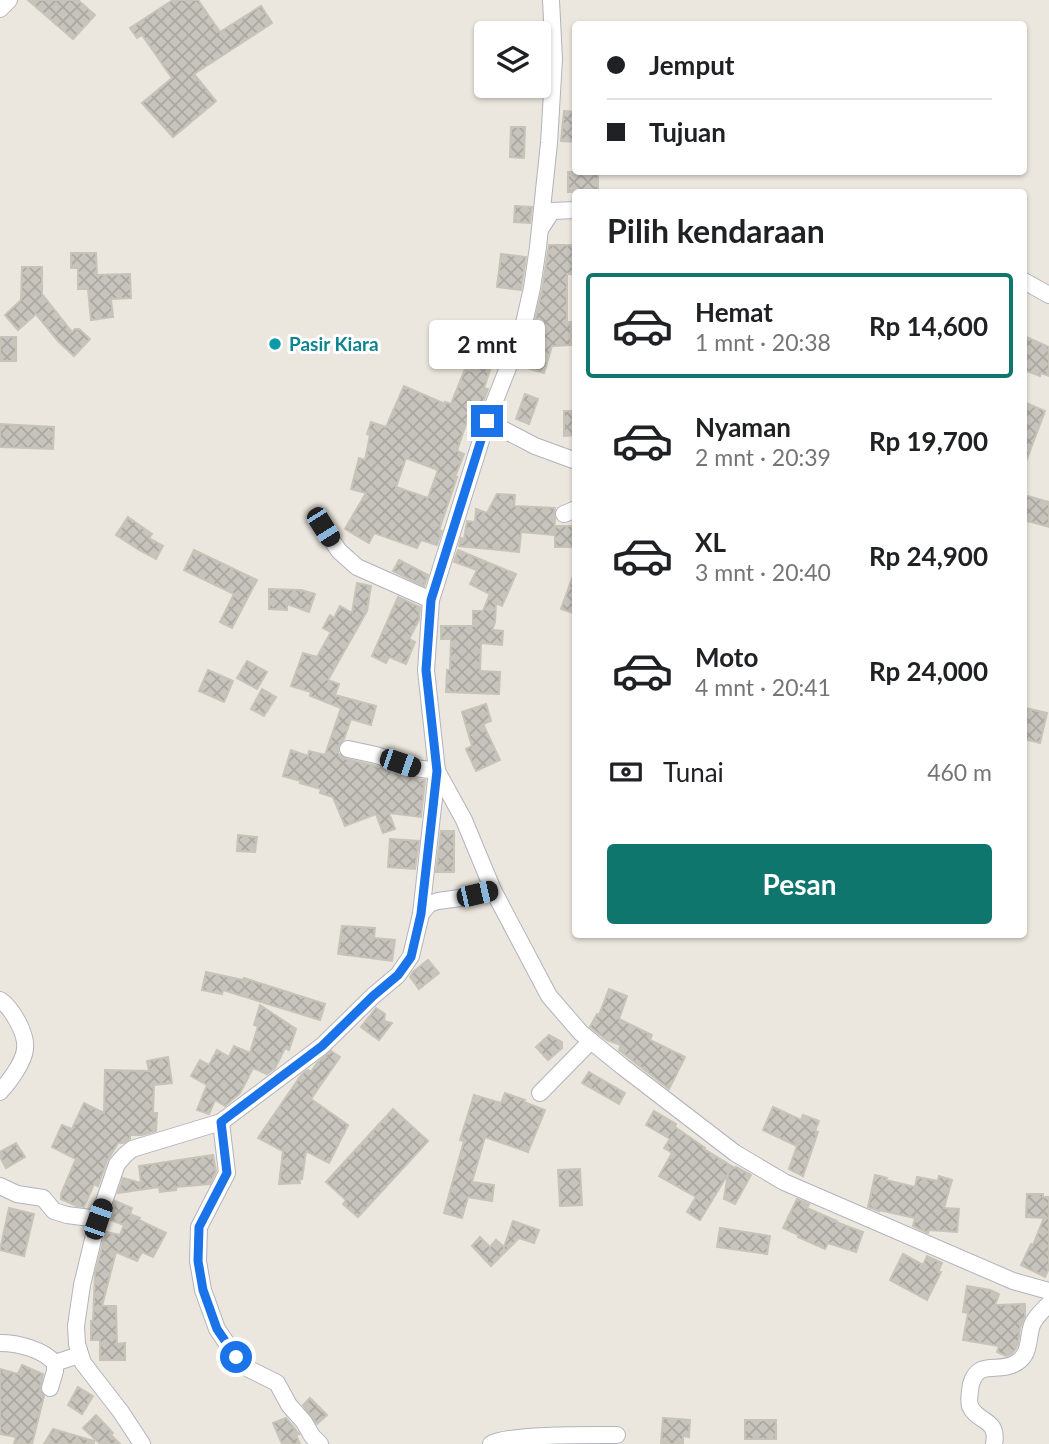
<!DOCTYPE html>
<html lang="id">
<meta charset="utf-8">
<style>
:root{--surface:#fff;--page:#f6f6f6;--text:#202124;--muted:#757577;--line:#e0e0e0;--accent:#0f766e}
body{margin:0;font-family:Lato,sans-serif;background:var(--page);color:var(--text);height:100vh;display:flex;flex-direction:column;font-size:26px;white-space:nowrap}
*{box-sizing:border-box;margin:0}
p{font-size:23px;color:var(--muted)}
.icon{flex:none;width:38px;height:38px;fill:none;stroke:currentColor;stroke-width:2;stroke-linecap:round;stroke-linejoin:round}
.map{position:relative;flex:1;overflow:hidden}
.sheet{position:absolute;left:572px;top:189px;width:455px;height:749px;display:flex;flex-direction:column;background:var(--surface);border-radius:7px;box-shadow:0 2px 5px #0004}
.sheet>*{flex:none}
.hud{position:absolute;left:572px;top:21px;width:455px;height:154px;border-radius:7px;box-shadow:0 2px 5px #0004;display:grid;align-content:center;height:154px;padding:0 35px;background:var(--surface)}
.fabs{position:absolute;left:474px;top:21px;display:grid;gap:14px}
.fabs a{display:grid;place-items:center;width:77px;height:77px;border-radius:7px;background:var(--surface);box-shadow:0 2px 5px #0004;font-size:35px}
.end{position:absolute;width:32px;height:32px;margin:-16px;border:9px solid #1a73e8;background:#fff;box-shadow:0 0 0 4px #fff}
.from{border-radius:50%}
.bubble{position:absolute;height:49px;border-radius:7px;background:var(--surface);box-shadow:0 2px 5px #0004;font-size:23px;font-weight:700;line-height:49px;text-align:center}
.car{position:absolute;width:21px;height:42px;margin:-21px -10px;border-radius:9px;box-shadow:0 0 5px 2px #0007;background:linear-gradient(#222 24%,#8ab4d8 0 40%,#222 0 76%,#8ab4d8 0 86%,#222 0)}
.hud b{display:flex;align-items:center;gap:24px;height:66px;font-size:26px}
.hud b+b{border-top:2px solid var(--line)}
.hud i{width:18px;height:18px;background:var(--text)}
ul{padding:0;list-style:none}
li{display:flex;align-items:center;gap:21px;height:105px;margin:0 14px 10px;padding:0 21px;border:4px solid transparent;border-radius:7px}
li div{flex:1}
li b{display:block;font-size:26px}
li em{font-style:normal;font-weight:700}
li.active{border-color:var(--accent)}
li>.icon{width:63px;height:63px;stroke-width:1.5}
h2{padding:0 35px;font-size:32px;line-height:84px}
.pay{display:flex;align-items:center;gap:18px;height:77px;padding:0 35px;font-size:26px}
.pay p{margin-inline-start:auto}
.cta{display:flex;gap:14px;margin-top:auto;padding:14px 35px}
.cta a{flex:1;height:80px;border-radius:7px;background:var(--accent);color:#fff;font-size:28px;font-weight:700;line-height:80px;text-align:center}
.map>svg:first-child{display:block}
</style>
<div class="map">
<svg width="1049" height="1444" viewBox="0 0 1049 1444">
<defs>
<pattern id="building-cross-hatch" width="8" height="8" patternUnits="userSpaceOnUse" patternTransform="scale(1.75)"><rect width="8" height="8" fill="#c7c3bd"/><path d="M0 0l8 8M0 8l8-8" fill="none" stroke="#aba8a3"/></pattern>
</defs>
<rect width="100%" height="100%" fill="#ece7de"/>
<!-- building -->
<g fill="url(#building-cross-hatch)" stroke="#c7c3b7" stroke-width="2" fill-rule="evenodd">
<polygon points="28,0 78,0 95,15 73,39"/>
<polygon points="173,0 198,0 220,32 261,6 272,23 194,74 216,101 173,137 142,103 172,78 142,35 137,38 130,28"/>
<polygon points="564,111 576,112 576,142 561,141"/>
<polygon points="511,127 525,127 524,158 510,157"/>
<rect x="568" y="172" width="30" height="20"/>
<polygon points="515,206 532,207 530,223 514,222"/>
<polygon points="549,245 576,245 576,274 567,274 567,322 571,322 571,345 552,346 544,373 520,366 526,351 530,352 531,337 542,290"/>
<polygon points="71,253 96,253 97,275 130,274 131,298 111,299 113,317 91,320 88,289 78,289 78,268 71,268"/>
<polygon points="501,254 526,257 521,290 497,287"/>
<polygon points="22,267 42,267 42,294 72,332 75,329 79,329 90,339 74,356 58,341 36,314 18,330 5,315 21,300"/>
<polygon points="1024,336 1049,347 1049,376 1041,373 1040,376 1024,370"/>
<rect x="0" y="337" width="16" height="24"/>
<path d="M477,352L494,358L484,388L488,389L481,407L475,404L474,406H472L457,451L464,454L455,477H457L439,530L442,531L437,545L421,540L417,548L374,533L369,543L345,529L366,493L351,489L359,458L365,460L370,435L367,434L371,422L386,427L404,386L445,404V402L451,404L465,369L470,371ZM406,458L438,470L428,498L396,487Z"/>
<polygon points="525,394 538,399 529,424 516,419"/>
<polygon points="1024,402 1045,411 1025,464 1024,464"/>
<polygon points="564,411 576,411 576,435 564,436"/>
<polygon points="0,424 54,427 53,449 0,447"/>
<polygon points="497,494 515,495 514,506 555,508 554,513 555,519 554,535 521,532 519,552 459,546 461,538 464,539 467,521 475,522 476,509 487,513"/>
<polygon points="1024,495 1049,502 1049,527 1024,520"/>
<polygon points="128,517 152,534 149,538 163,546 156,559 139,550 116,535"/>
<rect x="555" y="526" width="21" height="21"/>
<polygon points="194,550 257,580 232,628 220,622 234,594 184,570"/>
<polygon points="458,550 516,574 502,606 496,603 495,622 492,630 503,631 502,645 481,643 480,671 500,672 499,694 446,692 447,670 450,670 451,639 441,639 441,626 473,626 473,611 483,611 490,594 470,584 477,570 454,562"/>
<polygon points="399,560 428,575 424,586 393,571"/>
<polygon points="574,573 576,573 576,614 561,609"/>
<polygon points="357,583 371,586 367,611 328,680 339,684 335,695 376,706 371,725 351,719 344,739 338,746 338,753 346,759 373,765 412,778 425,780 421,817 389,813 395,829 383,833 376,814 345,826 333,797 320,793 321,789 300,783 301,781 283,776 291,750 308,756 309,751 325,755 341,708 310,696 311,692 291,686 303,653 317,657 331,632 323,628 330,615 334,618 340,606 352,613"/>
<polygon points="269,589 301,590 315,594 309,612 287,604 287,610 269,609"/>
<polygon points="398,597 420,607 419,620 409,639 415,642 406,664 389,657 386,663 372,656"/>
<polygon points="247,661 267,672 257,689 237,678"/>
<polygon points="208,670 233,681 224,702 199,691"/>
<polygon points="262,689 276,697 264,716 251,709"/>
<polygon points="486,704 491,721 483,724 500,760 476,771 466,749 472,746 462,712"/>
<polygon points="1026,708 1047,713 1040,743 1024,739 1024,718"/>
<polygon points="441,831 454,831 454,872 436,872"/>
<polygon points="238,835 257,837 255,852 237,851"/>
<polygon points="390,839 419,841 415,869 388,867"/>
<polygon points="342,926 375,928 374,938 395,940 392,961 338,954"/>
<polygon points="428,960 439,973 419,989 410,977 413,972"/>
<polygon points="206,972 243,980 244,978 325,1004 320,1020 223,990 222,994 202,990"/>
<polygon points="609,989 627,996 619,1019 652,1035 650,1040 685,1057 669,1089 619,1050 621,1045 607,1040 590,1027 597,1014 599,1015"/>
<polygon points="260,1005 296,1029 289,1050 285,1048 275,1068 267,1074 253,1068 240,1093 225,1106 215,1100 209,1114 197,1110 207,1085 191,1076 200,1060 209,1065 217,1050 229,1057 234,1046 250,1053 258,1026 254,1025"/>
<polygon points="376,1008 385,1014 384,1021 392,1023 379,1040 361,1027"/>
<polygon points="549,1035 562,1042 562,1048 548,1060 536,1047"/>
<polygon points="331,1051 340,1057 311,1099 348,1125 329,1163 306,1151 302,1179 299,1179 300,1183 279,1184 283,1151 258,1138 302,1074 308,1070 311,1072 317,1063"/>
<polygon points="168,1057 172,1083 154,1085 153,1113 157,1113 156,1131 142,1135 130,1135 130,1139 123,1143 118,1143 107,1161 98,1186 94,1184 84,1207 77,1206 61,1199 61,1194 76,1159 52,1147 62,1125 72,1129 84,1103 104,1113 105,1070 149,1071 147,1061"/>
<polygon points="589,1072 625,1093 619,1104 582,1083"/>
<polygon points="505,1093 525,1100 524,1102 545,1110 528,1152 485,1137 472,1182 494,1185 492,1201 468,1197 462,1218 444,1213 464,1141 460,1140 474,1095 501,1103"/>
<polygon points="773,1107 801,1120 803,1115 819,1121 815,1131 818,1132 803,1176 789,1169 797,1146 763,1130"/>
<polygon points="393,1109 428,1141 358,1217 343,1204 346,1200 326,1182"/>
<polygon points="654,1111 676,1124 675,1127 705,1148 704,1149 735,1168 736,1167 751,1175 735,1204 724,1199 728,1174 700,1220 687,1212 696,1197 659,1176 672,1153 664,1148 670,1139 646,1125"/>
<polygon points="16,1143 25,1157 6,1168 0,1157 0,1152"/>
<polygon points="213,1155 216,1171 210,1184 176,1187 176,1190 160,1192 159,1187 118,1193 123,1178 141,1183 139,1166"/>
<polygon points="580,1169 582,1205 560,1206 558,1170"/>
<polygon points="875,1175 887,1178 886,1180 915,1187 917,1177 938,1181 939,1176 952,1180 944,1208 959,1209 957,1232 929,1230 928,1233 913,1226 915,1218 879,1210 879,1211 868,1207"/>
<polygon points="1027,1194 1043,1194 1043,1197 1049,1197 1049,1268 1045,1277 1021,1265 1031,1244 1033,1245 1044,1218 1026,1217"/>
<polygon points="797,1199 809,1204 807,1208 837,1221 836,1222 863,1232 856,1252 828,1243 825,1249 798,1237 799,1235 783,1228"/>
<polygon points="115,1201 132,1208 130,1214 140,1218 139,1220 166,1233 153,1257 142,1252 137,1261 116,1252 102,1306 116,1306 117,1344 125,1343 125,1360 100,1360 100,1340 91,1340 91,1321 93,1321 95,1274 105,1235 106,1232 120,1235 124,1225 111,1220"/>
<polygon points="9,1208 34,1214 24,1256 0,1250"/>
<polygon points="513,1221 539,1230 534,1243 519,1238 491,1266 472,1246 480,1237 490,1247 496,1240 504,1247"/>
<polygon points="720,1228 770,1236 767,1254 717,1247"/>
<polygon points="903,1254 923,1265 927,1256 942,1263 938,1272 941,1272 927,1300 890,1280"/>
<polygon points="967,1286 990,1290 999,1294 995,1305 1025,1304 1025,1316 1020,1328 1018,1344 1015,1350 1011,1354 1006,1356 997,1352 999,1346 963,1340 968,1313 963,1312"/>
<polygon points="22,1365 43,1374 40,1390 44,1396 32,1444 14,1444 16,1437 0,1434 0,1369 18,1374"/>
<polygon points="78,1387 93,1396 82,1414 68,1405"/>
<polygon points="310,1398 327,1415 317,1424 303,1405"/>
<polygon points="96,1415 113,1433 111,1435 120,1444 100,1444 83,1428"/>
<polygon points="286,1418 299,1434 296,1435 300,1444 282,1444 273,1423"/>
<polygon points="663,1418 690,1420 689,1437 683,1436 683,1444 661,1444"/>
<rect x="745" y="1420" width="31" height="19"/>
<polygon points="53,1429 94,1441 94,1444 44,1444"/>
</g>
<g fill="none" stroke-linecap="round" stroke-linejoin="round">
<!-- minor casing -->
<g stroke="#b1b3bd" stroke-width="18">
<g id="minor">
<polyline points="551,0 554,59 549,143 538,247 532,288 522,332 487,421 431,600 426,670 437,771 464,820 493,890 549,996 581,1033 623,1067 735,1153 784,1182 1013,1281 1049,1291"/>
<polyline points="0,9 9,0"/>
<polyline points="541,228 552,211 576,210"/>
<polyline points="1024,281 1049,295"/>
<polyline points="487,421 535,446 576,461"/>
<polyline points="564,514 576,509"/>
<polyline points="323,527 339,551 357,567 431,600"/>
<polyline points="348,749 376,755 415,768 437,771 421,914"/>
<path d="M0,1000C12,1008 27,1034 25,1049C24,1062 9,1082 0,1092"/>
<polyline points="540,1093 591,1041"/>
<polyline points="221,1122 227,1173 199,1227 198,1261 203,1290 217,1329 236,1357 249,1369 277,1383 289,1405 304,1422 312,1436 320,1444"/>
<polyline points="0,1186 17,1194 43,1198 54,1211 67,1215 98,1219"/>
<path d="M0,1343C18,1343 42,1349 55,1363"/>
<polyline points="50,1388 55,1371 55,1363 79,1355"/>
<polyline points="142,1444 121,1412 83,1363 77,1344 76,1326 82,1285 98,1219 117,1164 125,1155 132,1149 221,1122 322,1046 373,996 398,975 411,956 421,914 429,904 438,901 460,898 493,890"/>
<path d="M491,1444C505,1434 595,1435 617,1435"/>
<path d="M994,1444C999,1418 977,1423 970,1406C968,1399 970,1391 971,1384C979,1358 998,1374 1016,1363C1031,1354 1027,1340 1032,1325C1035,1317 1043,1310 1049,1304"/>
</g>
</g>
<!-- minor -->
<use href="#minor" stroke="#fff" stroke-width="16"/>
</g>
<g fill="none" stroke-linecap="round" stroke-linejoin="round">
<!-- route -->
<polyline stroke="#1a73e8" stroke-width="9" points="236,1357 217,1329 203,1290 198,1261 199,1227 227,1173 221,1122 322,1046 373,996 398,975 411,957 421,914 437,771 426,670 431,600 487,421"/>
</g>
<!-- markers -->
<circle fill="#0f9aa8" stroke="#fff" stroke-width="2.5" cx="275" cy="344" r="7"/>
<g text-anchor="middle" stroke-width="6" stroke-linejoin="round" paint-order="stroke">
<!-- culture labels -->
<g font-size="19" font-weight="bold" fill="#0d838f" stroke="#fff" text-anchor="start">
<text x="289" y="351">Pasir Kiara</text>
</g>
</g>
</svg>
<div class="fabs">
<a><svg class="icon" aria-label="layers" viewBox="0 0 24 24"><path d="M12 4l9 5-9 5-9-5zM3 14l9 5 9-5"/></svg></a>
</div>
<i class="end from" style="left:236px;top:1357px"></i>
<i class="end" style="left:487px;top:421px"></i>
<div class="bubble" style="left:429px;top:320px;width:116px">2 mnt</div>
<i class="car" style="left:323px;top:527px;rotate:148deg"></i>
<i class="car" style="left:400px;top:763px;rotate:109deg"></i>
<i class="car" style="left:477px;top:894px;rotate:77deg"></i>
<i class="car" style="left:98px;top:1219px;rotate:19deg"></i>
<div class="hud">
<b><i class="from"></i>Jemput</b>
<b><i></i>Tujuan</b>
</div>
<section class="sheet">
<h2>Pilih kendaraan</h2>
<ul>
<li class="active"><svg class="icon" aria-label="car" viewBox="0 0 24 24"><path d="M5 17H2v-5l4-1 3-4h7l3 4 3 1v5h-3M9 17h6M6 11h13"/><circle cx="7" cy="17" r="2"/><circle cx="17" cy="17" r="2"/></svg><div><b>Hemat</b><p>1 mnt · 20:38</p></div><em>Rp 14,600</em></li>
<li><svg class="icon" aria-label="car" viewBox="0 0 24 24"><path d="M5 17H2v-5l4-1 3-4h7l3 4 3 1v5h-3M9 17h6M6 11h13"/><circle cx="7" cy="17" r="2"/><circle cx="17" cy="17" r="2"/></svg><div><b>Nyaman</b><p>2 mnt · 20:39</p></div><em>Rp 19,700</em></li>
<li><svg class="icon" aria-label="car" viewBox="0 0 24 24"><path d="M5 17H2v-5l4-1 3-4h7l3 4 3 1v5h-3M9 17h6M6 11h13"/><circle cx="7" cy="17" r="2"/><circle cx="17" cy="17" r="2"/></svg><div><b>XL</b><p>3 mnt · 20:40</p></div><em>Rp 24,900</em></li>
<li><svg class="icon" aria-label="car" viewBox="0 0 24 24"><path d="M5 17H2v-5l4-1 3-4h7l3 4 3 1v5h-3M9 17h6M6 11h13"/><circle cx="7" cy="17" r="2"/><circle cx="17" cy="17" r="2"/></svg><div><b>Moto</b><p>4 mnt · 20:41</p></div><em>Rp 24,000</em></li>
</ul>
<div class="pay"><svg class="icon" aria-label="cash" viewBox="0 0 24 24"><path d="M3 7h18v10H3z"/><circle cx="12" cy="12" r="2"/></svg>Tunai<p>460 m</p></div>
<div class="cta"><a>Pesan</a></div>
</section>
</div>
